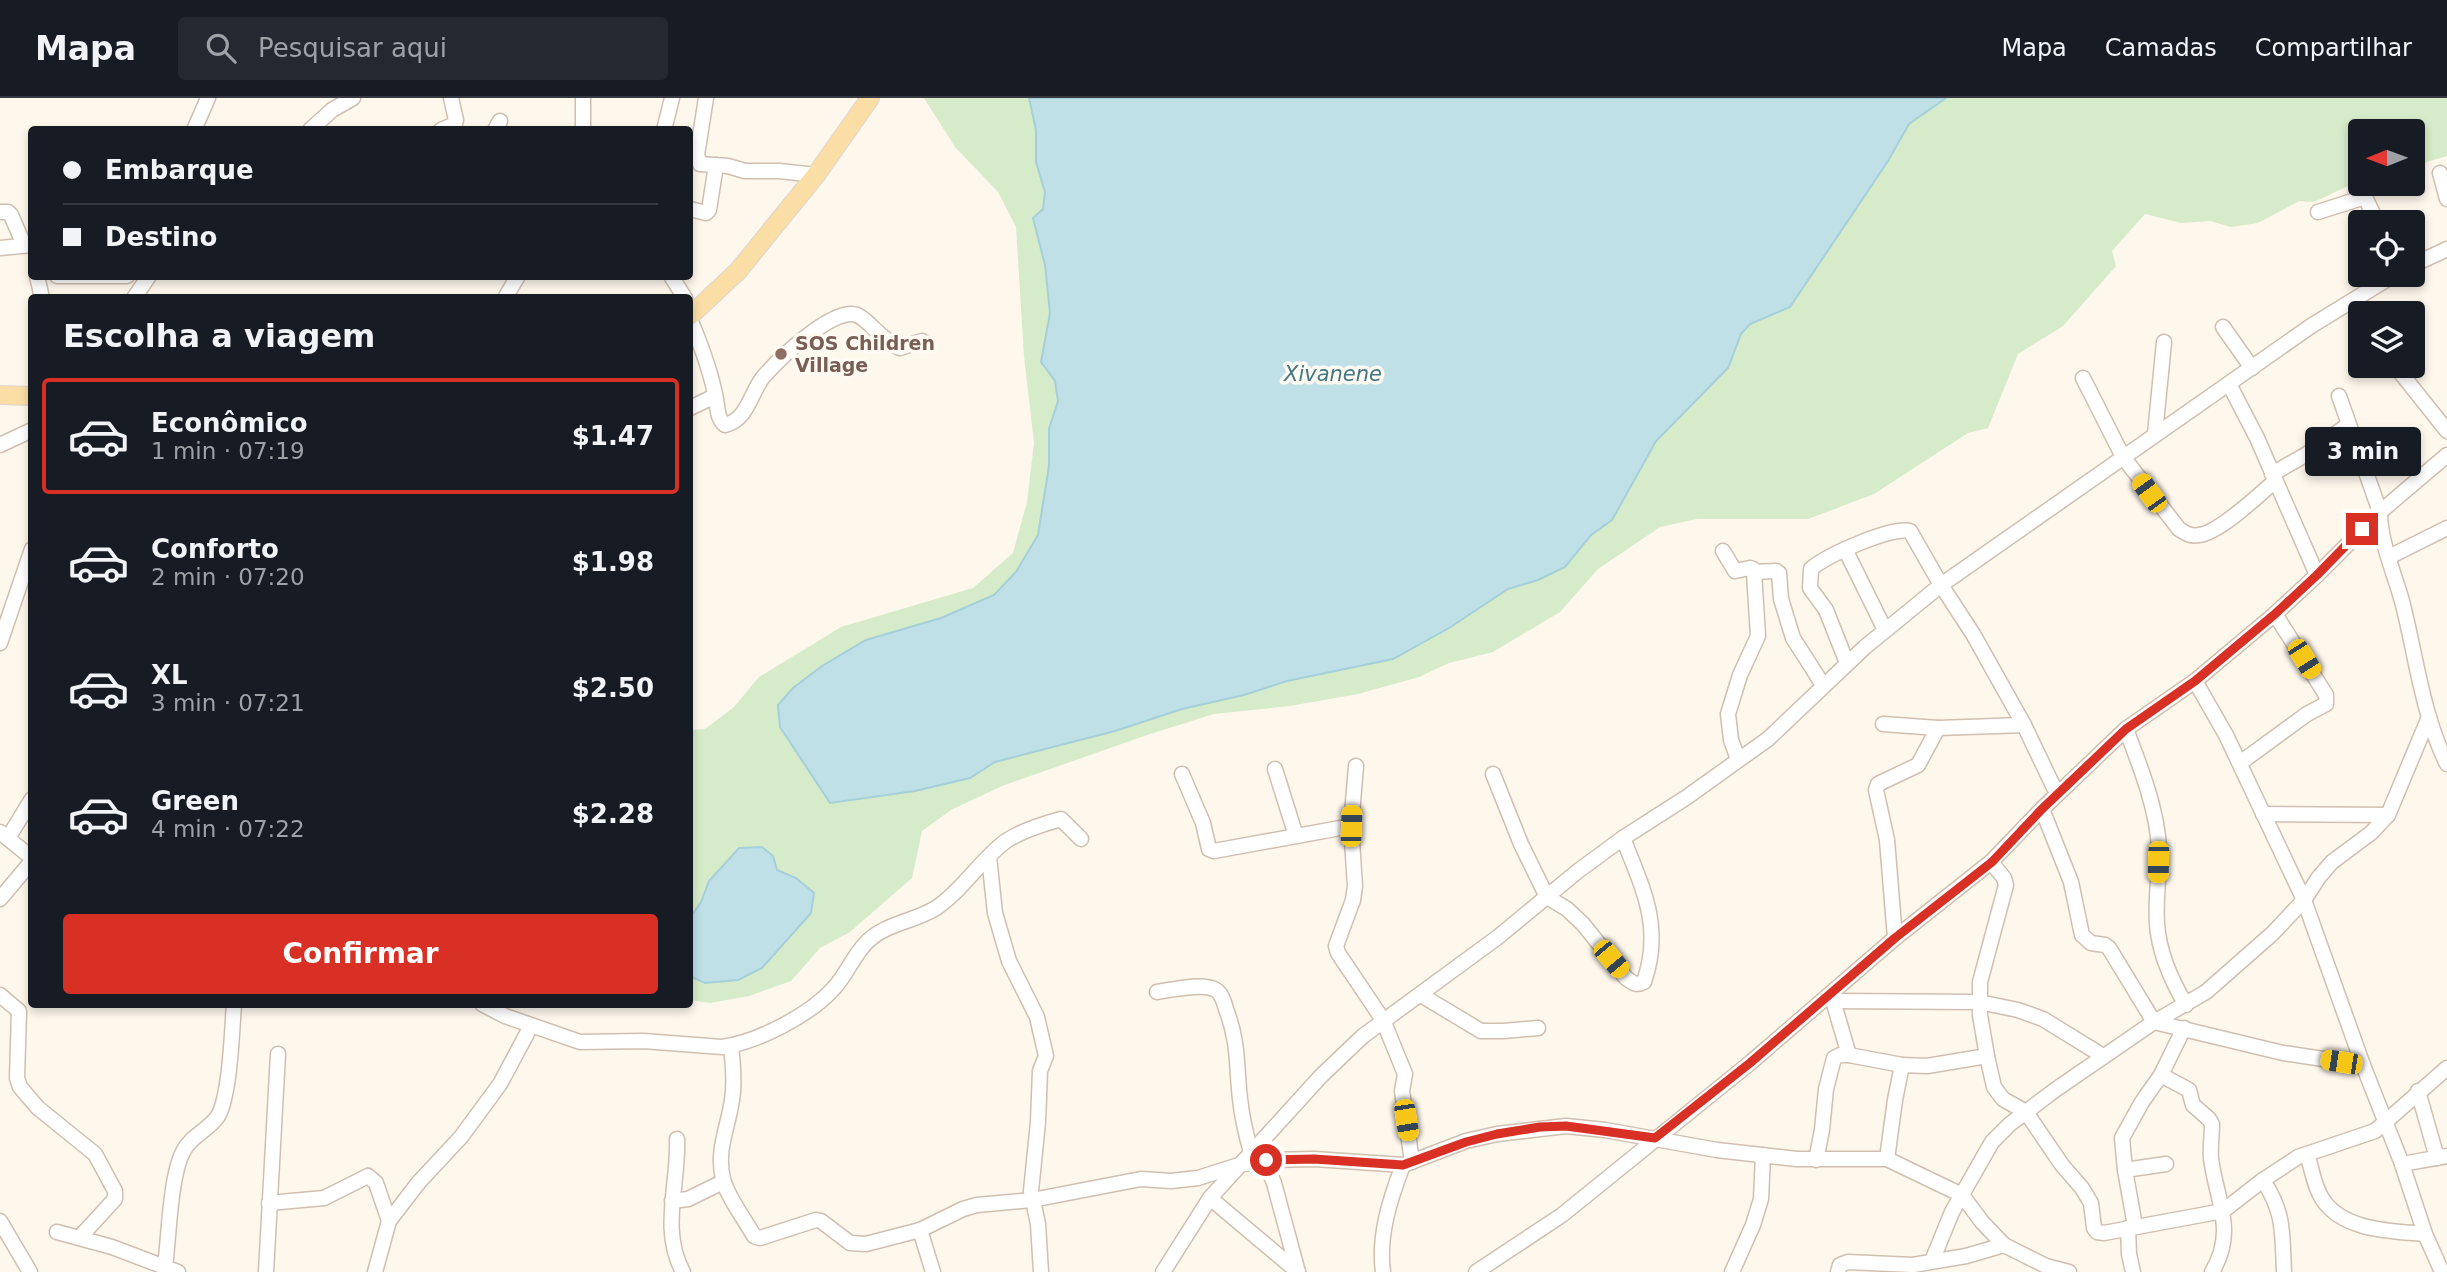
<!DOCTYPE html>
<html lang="pt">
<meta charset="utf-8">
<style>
:root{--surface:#171b24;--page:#242831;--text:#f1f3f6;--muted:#9ea1a6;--line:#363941;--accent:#d93025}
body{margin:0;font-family:"DejaVu Sans",sans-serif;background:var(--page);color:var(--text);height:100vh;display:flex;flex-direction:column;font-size:26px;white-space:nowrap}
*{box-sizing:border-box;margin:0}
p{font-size:23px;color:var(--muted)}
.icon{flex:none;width:38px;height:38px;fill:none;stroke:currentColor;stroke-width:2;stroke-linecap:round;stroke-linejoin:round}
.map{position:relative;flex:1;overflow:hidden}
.side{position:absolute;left:28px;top:196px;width:665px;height:714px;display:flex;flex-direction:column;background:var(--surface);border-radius:7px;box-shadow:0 4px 10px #0003}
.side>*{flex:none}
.hud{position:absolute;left:28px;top:28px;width:665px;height:154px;border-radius:7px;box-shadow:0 4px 10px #0003;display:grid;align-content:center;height:154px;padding:0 35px;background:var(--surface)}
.needle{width:46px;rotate:269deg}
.controls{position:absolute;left:2348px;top:21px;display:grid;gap:14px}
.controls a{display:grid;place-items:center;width:77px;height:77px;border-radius:7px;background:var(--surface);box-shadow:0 4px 10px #0003;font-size:35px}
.end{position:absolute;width:32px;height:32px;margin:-16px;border:9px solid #d93025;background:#fff;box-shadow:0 0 0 4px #fff}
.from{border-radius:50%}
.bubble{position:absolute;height:49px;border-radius:7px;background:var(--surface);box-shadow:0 4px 10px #0003;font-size:23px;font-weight:800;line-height:49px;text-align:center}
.car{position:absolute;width:21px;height:42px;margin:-21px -10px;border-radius:9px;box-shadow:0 0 5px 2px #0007;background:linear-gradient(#f5c518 24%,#345 0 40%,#f5c518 0 76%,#345 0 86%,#f5c518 0)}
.hud b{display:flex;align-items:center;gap:24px;height:66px;font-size:26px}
.hud b+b{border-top:2px solid var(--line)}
.hud i{width:18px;height:18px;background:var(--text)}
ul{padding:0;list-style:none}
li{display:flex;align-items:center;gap:21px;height:116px;margin:0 14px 10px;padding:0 21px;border:4px solid transparent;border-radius:7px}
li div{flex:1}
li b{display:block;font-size:26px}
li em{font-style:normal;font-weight:800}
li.current{border-color:var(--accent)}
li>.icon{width:63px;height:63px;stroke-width:1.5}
h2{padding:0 35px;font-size:32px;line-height:84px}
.action{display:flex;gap:14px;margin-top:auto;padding:14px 35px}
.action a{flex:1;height:80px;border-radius:7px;background:var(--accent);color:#fff;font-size:28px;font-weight:800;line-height:80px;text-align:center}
header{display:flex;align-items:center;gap:42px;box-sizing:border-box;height:98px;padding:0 35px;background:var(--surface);border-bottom:2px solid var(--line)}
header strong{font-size:33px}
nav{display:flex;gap:38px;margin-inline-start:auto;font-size:24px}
.search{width:490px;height:63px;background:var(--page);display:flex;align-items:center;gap:18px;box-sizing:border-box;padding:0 24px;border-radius:7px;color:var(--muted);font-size:26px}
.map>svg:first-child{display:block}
</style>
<header>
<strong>Mapa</strong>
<div class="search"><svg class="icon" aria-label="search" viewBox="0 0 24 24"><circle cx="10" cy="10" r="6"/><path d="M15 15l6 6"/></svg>Pesquisar aqui</div>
<nav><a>Mapa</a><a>Camadas</a><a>Compartilhar</a></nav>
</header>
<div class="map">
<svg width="2447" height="1174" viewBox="0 0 2447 1174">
<rect width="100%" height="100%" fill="#fdf7ec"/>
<!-- green -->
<path fill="#d6ebc9" d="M924,0H1029L1036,32V64L1045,94L1043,111L1033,120L1045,167L1050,215L1041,264L1055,283L1058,303L1049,331V367L1038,437L1016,474L994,497L941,520L866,542L822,568L793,590L778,607L780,629L830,705L915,693L970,680L995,664L1115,633L1182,611L1244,597L1287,583L1393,561L1449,530L1508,491L1538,482L1565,469L1591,437L1612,422L1656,343L1728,270L1741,236L1750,226L1790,209L1888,63L1909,26L1946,0H2447V58L2413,68V33H2361V82L2314,104L2299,103L2258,125L2231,129L2210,123L2181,125L2145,116L2112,153L2116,168L2063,228L2018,256L1988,330L1968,335L1874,396L1808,421H1697L1660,429L1598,471L1560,514L1493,554L1449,565L1419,579L1358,596L1290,608L1214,616L1147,637L1002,688L951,712L922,733L912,780L850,834L820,850L791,883L749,898L710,905L690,902V878C717,890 736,882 762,870L796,780L777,772L773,758L739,750L709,783L701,804L690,820V632L705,631L734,609L759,579L841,529L973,490L1013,455L1027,404L1034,345L1024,258L1016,129L998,94L955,49Z"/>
<!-- water -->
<g fill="#bfe0e7" stroke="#a5cfd9" stroke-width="2">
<polygon points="1029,0 1946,0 1909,26 1888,63 1790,209 1750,226 1741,236 1728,270 1656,343 1612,422 1591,437 1565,469 1538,482 1508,491 1449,530 1393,561 1287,583 1244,597 1182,611 1115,633 995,664 970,680 915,693 830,705 780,629 778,607 793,590 822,568 866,542 941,520 994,497 1016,474 1038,437 1049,368 1049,331 1058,303 1055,283 1041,264 1050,215 1045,167 1033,120 1043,111 1045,94 1036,64 1036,32"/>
<polygon points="762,749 773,758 777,772 796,780 814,795 811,815 762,870 738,882 705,885 690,878 690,820 701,804 709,783 739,750"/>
</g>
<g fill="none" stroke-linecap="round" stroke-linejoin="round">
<!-- minor casing -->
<g stroke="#d0bfb0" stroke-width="17">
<g id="minor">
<polyline points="583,0 583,32"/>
<polyline points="706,0 697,57 700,66 728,68 745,73 779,73 816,77"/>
<polyline points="194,32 208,0"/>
<polyline points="310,32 332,12 353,0"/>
<polyline points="441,32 455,26 456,22 451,0"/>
<polyline points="495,32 500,23"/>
<polyline points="664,32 672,0"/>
<polyline points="2440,75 2447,101"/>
<polyline points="690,111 706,115 709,112 716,67"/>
<polyline points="0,114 8,114 11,117 24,147"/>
<polyline points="2318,114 2365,99 2377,124"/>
<polyline points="0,150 32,147"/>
<polyline points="2413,167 2447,151"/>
<polyline points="37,178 42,200"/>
<polyline points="57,178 127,178"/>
<polyline points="671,178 685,200"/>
<polyline points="134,200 149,178"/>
<polyline points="505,200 518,178"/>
<path d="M690,221C701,247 711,273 716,301C718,311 717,320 725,327C748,322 751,293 764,278C779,261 834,208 857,217C869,222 882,243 900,250L922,243"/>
<polyline points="2223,229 2252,270"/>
<polyline points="2400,274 2447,333"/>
<path d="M2083,280L2123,359L2179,431C2185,435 2191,439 2199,437C2219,435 2259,397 2275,383"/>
<polyline points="2229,286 2257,340 2317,477"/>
<path d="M2339,298L2380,414C2380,444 2394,474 2402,503C2416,557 2422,616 2447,666"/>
<polyline points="690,310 715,298"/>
<polyline points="2155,336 2164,244"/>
<polyline points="0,347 32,332"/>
<polyline points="2272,376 2307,356 2348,327"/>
<polyline points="1845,451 1885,532"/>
<polyline points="1723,453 1735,473 1750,470 1753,471 1754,474 1776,473 1779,475 1781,501 1793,540 1823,587"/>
<polyline points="2389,459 2447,430"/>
<polyline points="0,545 32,451"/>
<path d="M1847,565L1826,512L1810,490L1811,471C1827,457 1890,429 1910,433L1941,487L1973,536L2024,627L2057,696"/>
<polyline points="2195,583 2226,637 2304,802 2363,967 2402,1066 2425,1136 2442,1174"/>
<polyline points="1883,626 1938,630 2024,627"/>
<path d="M2126,631C2140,668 2157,710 2159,750C2160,776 2155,801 2157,826C2159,855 2171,882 2186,907"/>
<polyline points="1738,661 1731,642 1728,616 1740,577 1758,538 1754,474"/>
<polyline points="2240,665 2307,616 2326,606 2326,597 2275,516"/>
<polyline points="1356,668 1351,728 1355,788 1353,802 1336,848 1338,855 1383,922 1405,976 1402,993 1412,1064"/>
<polyline points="1275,671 1296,738"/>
<polyline points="1182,676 1203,725 1209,751 1214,753 1351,728"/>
<path d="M1493,676L1521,746L1547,799L1567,811L1583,826L1626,880C1633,885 1636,888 1644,884C1663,829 1643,791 1623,740"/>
<polyline points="2042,711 2071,784 2082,837 2091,845 2105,847 2109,850 2154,924 2206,894 2273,835 2304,802 2319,779 2332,764 2371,735 2388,717 2429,619"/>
<polyline points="2263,716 2388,717"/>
<polyline points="0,734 32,760"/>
<polyline points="8,740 32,701"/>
<polyline points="989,759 995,815 1009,863 1037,919 1046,958 1040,973 1038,1024 1031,1093 1038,1126 1041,1174"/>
<polyline points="1991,764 2004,780 2006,787 1980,884 1980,917 1987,958 1994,989 2003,1001 2026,1014 2062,1067 2082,1090 2091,1105 2094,1130 2097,1134 2104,1135 2223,1113 2263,1082 2298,1059 2375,1033 2447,970"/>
<polyline points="0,801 32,763"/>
<polyline points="1895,840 1887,742 1876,692 1878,686 1918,667 1938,630"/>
<path d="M1157,894C1171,892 1203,884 1216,892C1222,896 1224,904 1226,911C1239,945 1236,966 1240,1001C1242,1019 1246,1037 1251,1054"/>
<polyline points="1831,896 1849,957"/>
<polyline points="0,897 19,913 17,980 20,989 38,1010 95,1056 115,1093 115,1101 80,1139"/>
<polyline points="1421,897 1481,933 1503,933 1538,930"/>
<polyline points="1834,903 1979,904 2018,912 2043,921 2103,958"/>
<path d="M482,906L505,918L580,944L643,943L722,949C758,944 810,917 834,890C846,877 853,859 865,846C884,825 914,824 936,810C963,792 980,762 1006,743C1021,733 1043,726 1061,721L1081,741"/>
<path d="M731,948C733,965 735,984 732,1002C728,1030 716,1052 723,1081C727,1098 745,1122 754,1138L760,1140L816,1122L821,1123L850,1145L866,1146L920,1132L963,1111L977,1107L1032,1102L1141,1081L1171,1083L1198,1080L1239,1067L1266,1062L1314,1061L1403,1067L1466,1043L1497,1036L1566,1028L1605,1032L1717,1052L1797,1061H1887L1962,1097L1982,1124L2004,1147L2046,1168L2069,1174"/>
<path d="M2161,977L2189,992L2193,1007L2209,1021L2212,1026C2212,1038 2210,1049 2211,1060C2216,1102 2237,1133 2212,1174"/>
<polyline points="2418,993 2437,1060"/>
<path d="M677,1041C679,1086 660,1132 683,1174"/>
<polyline points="1261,1054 1274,1085 1298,1174"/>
<path d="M2307,1056C2312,1071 2314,1089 2323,1102C2344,1133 2392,1133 2425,1136"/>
<polyline points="1887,1061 1895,1002 1902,967 1927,968 1987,958"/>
<polyline points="1816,1062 1822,1032 1826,991 1834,960 1840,957 1849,957 1902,967"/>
<polyline points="2402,1066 2447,1058"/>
<polyline points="2125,1072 2122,1040 2142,1004 2161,977 2184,930"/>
<path d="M2263,1082C2285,1116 2282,1135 2284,1174"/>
<polyline points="1210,1100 1298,1174"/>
<polyline points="672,1103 688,1101 723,1084"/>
<polyline points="269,1105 324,1100 368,1078 376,1085 389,1123"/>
<polyline points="0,1123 30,1174"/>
<polyline points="2135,1128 2125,1072 2166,1066"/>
<polyline points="2128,1130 2129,1156 2133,1174"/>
<polyline points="920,1132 933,1174"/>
<polyline points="57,1134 112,1149 178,1174"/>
<polyline points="1932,1163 1952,1114 1992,1044 2010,1026 2055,992 2154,924 2283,955 2363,967"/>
<path d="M165,1169C169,1139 170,1076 184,1052C191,1038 210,1031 218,1018C230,998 232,932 234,906"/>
<polyline points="266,1174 278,956"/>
<polyline points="375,1174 389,1123 419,1084 461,1039 500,986 531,928"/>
<polyline points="1163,1174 1210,1100 1321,978 1363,938 1498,839 1578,773 1623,740 1687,699 1768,641 1865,549 1941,487 2311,228 2394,177"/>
<path d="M1383,1174C1378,1138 1390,1101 1403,1067"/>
<polyline points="1476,1174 1562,1117 1750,965 1895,840 1991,764 2042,711 2126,631 2195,583 2275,516 2317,477 2380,414 2447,357"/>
<polyline points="1732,1174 1753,1127 1761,1101 1763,1057"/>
<polyline points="1838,1174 1840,1167 1848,1164 1913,1167 1966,1158 2004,1147"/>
</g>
</g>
<!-- major casing -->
<g stroke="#dcd5d1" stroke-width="20">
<g id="major">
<polyline points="690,218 738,173 816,77 870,0"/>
<polyline points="0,297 32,298"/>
</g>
</g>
<!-- minor -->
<use href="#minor" stroke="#fff" stroke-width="14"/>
<!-- major -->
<use href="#major" stroke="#fadea6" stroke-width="18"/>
</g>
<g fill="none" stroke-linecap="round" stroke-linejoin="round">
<!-- route -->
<polyline stroke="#d93025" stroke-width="9" points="1266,1062 1314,1061 1403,1067 1466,1044 1497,1036 1540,1029 1566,1028 1655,1040 1750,965 1895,840 1992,764 2042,711 2126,631 2195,583 2275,516 2317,477 2362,431"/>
</g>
<!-- markers -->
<circle fill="#8d6e63" stroke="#fffaf2" stroke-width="2.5" cx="781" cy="256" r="7"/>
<g text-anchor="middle" stroke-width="7" stroke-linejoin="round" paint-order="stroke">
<!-- education labels -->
<g font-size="19" font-weight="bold" fill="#785e54" stroke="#fffaf2" text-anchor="start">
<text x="795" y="252">SOS Children<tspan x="795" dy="22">Village</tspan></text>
</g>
<!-- water labels -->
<g font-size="21" font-style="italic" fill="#437784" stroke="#fffaf2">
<text x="1333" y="283">Xivanene</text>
</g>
</g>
</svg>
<div class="controls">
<a><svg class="needle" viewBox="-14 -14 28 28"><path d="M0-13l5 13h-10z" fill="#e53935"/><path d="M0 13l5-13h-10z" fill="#9ea1a6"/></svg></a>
<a><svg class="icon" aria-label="locate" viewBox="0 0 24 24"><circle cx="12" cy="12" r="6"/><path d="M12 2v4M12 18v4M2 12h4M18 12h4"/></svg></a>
<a><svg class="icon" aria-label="layers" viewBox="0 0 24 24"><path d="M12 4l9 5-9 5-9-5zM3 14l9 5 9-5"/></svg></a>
</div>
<i class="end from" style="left:1266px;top:1062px"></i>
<i class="end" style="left:2362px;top:431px"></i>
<div class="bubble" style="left:2305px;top:329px;width:116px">3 min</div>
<i class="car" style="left:2149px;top:395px;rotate:324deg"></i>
<i class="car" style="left:2304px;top:561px;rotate:148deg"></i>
<i class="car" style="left:1351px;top:728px;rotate:2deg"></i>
<i class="car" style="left:2158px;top:764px;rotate:181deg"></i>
<i class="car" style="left:1611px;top:861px;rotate:140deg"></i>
<i class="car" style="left:2341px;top:964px;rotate:279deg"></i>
<i class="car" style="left:1406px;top:1022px;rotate:171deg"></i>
<div class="hud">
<b><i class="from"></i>Embarque</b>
<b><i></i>Destino</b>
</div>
<section class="side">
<h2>Escolha a viagem</h2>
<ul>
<li class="current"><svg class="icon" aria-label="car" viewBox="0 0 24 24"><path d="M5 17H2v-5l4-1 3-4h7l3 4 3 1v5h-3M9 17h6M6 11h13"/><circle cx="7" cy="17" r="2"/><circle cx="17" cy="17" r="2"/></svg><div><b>Econômico</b><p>1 min · 07:19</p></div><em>$1.47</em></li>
<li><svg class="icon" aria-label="car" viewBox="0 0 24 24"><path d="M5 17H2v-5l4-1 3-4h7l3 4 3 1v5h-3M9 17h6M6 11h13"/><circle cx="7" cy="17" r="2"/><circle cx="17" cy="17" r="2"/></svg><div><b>Conforto</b><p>2 min · 07:20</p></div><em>$1.98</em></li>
<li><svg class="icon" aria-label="car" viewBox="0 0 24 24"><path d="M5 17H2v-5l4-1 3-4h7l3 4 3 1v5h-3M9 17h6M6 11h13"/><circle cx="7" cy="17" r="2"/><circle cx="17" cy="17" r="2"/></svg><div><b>XL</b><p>3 min · 07:21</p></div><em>$2.50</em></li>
<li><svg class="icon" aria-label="car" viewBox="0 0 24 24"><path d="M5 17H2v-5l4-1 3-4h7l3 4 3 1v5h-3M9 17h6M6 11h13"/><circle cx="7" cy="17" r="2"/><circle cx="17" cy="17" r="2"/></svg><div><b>Green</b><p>4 min · 07:22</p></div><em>$2.28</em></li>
</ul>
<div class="action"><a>Confirmar</a></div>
</section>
</div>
